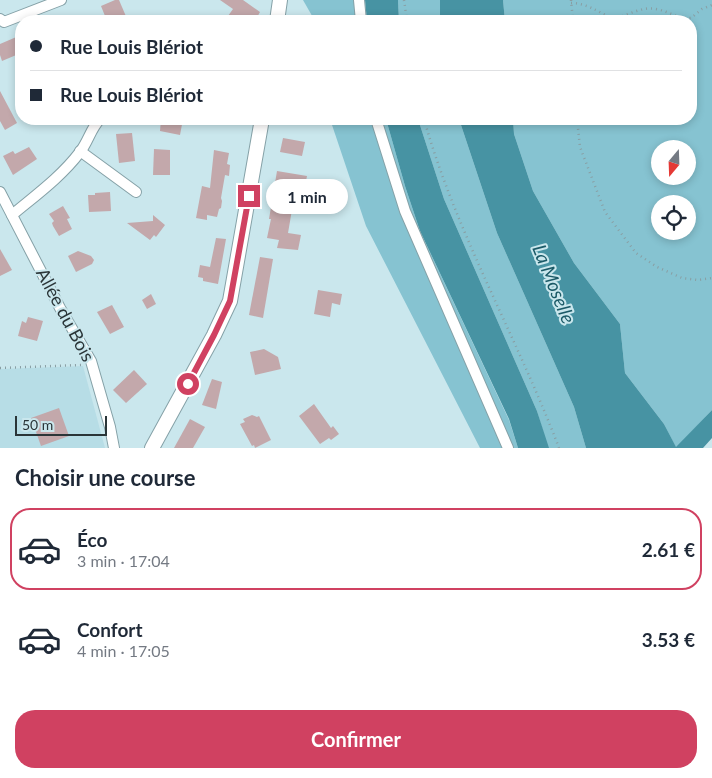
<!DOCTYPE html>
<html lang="fr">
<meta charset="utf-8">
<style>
:root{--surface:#fff;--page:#f2f2f3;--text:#1f2937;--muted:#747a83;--line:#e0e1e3;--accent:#d04161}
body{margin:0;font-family:Lato,sans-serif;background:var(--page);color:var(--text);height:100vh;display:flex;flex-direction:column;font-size:19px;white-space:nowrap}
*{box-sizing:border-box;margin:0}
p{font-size:16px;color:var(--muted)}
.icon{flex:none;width:28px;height:28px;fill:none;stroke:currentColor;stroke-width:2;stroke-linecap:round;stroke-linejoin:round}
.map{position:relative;height:448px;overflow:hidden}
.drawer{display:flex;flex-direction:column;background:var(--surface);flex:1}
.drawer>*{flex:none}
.banner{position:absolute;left:15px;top:15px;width:682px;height:110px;border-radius:20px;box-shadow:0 2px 8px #0003;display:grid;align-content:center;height:110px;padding:0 15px;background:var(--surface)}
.needle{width:32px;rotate:199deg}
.buttons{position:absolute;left:651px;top:140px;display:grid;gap:10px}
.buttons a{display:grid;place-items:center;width:45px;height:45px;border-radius:50%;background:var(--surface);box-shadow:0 2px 8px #0003;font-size:25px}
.scale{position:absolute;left:15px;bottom:12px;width:92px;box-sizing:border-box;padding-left:5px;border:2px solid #2a3538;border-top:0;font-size:14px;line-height:18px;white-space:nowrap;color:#2a3538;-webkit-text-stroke:4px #cae7ed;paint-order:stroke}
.end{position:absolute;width:22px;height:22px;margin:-11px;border:6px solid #d04161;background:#fff;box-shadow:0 0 0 2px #fff}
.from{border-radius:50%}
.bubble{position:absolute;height:35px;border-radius:18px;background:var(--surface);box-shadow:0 2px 8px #0003;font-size:16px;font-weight:700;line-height:35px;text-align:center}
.banner b{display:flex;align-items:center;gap:18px;height:48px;font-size:19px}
.banner b+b{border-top:1px solid var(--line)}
.banner i{width:12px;height:12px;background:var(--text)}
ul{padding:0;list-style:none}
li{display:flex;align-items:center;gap:15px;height:82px;margin:0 10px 8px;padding:0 5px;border:2px solid transparent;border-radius:20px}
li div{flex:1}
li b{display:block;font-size:19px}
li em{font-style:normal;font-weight:700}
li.active{border-color:var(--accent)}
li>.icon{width:45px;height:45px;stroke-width:1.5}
h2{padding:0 15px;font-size:22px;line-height:60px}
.cta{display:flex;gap:10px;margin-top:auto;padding:10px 15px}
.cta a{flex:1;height:58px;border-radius:20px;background:var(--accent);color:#fff;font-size:20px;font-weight:700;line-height:58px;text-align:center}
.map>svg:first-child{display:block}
</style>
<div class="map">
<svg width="712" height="448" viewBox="0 0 712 448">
<rect width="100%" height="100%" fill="#cae7ed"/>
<!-- built -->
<polygon fill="#b7dde6" points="83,366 105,448 0,448 0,369"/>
<!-- green -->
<g fill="#86c3d1" fill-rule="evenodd">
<polygon points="303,0 365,0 367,21 315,21"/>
<polygon points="398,0 440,0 440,21 399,21"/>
<path d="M503,0H712V410L676,448L664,424L625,373L620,324L574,263L533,191L514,134L513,119H691V21H505ZM660,149H688V176H660ZM660,204H688V231H660Z"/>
<polygon points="330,119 386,119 405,186 420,231 509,420 518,448 480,448 366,226"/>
<polygon points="418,119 459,119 497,233 574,407 586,448 548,448 537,411 444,199"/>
</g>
<!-- water -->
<g fill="#4793a3">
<polygon points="365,0 398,0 399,21 367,21"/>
<polygon points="440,0 503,0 505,21 440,21"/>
<polygon points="386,119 418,119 444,199 537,411 549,448 518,448 509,419 420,231 405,186"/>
<polygon points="459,119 513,119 514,134 533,191 574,263 620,324 625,373 664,424 676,447 712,410 712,438 703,448 586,448 574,407 497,233"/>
</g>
<!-- building -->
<g fill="#c3a8ab">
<polygon points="115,0 119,0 128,21 107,21 101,6"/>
<polygon points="220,0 243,0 260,12 255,21 235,21 228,16 233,9"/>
<polygon points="21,35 21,53 2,61 0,55 0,44"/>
<polygon points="0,91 17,123 5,130 0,121"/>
<polygon points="161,119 183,119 180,135 160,131"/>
<polygon points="132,133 135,161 119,163 116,134"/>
<polygon points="283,138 305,142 302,156 280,152"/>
<polygon points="29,147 37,159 13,175 3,156 13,151 15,154"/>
<polygon points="154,149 170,150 170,175 153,175"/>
<polygon points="214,150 229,153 227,164 230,165 229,176 225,175 221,198 222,201 221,208 219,209 217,217 207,215 207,220 196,218 202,186 210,188"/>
<polygon points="277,171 307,176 303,197 294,198 288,233 301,235 298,250 277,248 279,240 267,238 271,219 269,219"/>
<polygon points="110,192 111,211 89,212 88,195 95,195 95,193"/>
<polygon points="63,206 70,218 67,219 72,229 59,236 53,226 52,223 54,221 49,214"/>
<polygon points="153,215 165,225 156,237 154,235 150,240 127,223 153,221"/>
<polygon points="216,238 226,239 218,284 203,281 203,278 198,277 200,265 210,267"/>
<polygon points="0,249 12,270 0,276"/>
<polygon points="78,251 91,256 94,260 92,264 76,272 68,256"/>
<polygon points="260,257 273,259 263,318 249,315"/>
<polygon points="318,290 342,294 340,305 332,303 330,317 314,314"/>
<polygon points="151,294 156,304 147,309 142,300"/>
<polygon points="112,305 124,327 110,334 97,312"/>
<polygon points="28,317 43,321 37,341 18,336 22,321 26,323"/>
<polygon points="264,349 278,357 281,369 255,375 250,352"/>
<polygon points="134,370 147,384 126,403 113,390"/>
<polygon points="212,379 222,382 216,409 202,405"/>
<polygon points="314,404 331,428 333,426 339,434 331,440 329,438 320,444 299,416"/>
<polygon points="59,408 69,436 41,446 31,418"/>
<polygon points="252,415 257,417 259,416 271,440 255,448 254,445 252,446 240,424 245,422 243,419"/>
<polygon points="190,419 205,427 193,448 174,448"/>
</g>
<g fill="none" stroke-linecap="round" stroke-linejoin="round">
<!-- street casing -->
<g stroke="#85a1a7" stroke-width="12">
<g id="street">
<polyline points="359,0 361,21"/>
<polyline points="0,19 4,22 61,0"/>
<polyline points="376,119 405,211 508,448"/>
<polyline points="80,151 136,192"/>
<polyline points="0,192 60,308 91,361 110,427 114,448"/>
<path d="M12,215C36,195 61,177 80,152C88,142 91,128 100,119"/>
</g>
</g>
<!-- secondary casing -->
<g stroke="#85a1a7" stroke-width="16">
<g id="secondary">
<polyline points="277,21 280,0"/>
<polyline points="152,448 214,335 230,301 262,119"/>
</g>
</g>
<!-- path -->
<g stroke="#899ea3" stroke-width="2.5" stroke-dasharray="1 4" stroke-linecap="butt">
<polyline points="404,0 407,21"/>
<polyline points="571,0 573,21"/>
<path d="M571,3C586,3 599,12 613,19C627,16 641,6 656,9C669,11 677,19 691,18L702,9L712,5"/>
<path d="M424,119C456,233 517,337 559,448"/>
<polyline points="577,119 580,147 605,212 636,253 657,267 682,278 698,280 712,278"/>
<polyline points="0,368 81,365"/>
</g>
<!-- street -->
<use href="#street" stroke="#fff" stroke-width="10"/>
<!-- secondary -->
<use href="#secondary" stroke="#fff" stroke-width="14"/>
</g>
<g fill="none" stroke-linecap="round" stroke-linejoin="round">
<!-- route -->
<polyline stroke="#d04161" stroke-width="6" points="188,384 214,335 230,301 249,196"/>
</g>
<g text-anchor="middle" stroke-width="4" stroke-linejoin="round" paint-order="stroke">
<!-- street labels -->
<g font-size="18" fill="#2a3538" stroke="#cae7ed">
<text transform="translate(65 315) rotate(62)" y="6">Allée du Bois</text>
</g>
<!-- water labels -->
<g font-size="19" font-style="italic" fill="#1b5a67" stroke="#cae7ed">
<text transform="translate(554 284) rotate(68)" y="7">La Moselle</text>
</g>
</g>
</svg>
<div class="buttons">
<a><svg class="needle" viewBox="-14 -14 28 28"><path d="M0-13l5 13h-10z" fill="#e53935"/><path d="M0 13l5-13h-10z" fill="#747a83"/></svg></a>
<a><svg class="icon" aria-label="locate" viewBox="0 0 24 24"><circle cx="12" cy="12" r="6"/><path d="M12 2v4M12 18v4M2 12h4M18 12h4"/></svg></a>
</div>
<div class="scale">50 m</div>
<i class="end from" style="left:188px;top:384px"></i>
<i class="end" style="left:249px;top:196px"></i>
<div class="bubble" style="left:266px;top:179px;width:82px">1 min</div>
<div class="banner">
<b><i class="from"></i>Rue Louis Blériot</b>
<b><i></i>Rue Louis Blériot</b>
</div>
</div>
<section class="drawer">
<h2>Choisir une course</h2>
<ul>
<li class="active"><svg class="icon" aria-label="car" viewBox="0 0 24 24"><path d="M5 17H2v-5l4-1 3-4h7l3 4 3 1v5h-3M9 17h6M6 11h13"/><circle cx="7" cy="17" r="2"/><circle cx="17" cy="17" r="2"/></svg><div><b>Éco</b><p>3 min · 17:04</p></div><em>2.61 €</em></li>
<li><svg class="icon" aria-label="car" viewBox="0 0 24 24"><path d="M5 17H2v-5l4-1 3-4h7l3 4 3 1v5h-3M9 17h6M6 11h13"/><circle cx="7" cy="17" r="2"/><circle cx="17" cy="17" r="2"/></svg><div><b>Confort</b><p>4 min · 17:05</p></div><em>3.53 €</em></li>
</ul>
<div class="cta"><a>Confirmer</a></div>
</section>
